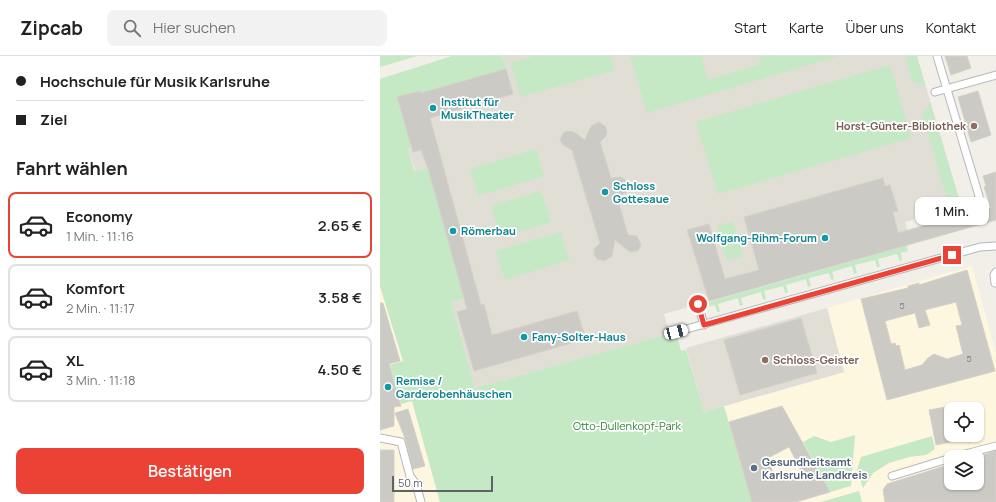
<!DOCTYPE html>
<html lang="de">
<meta charset="utf-8">
<style>
:root{--surface:#fff;--page:#f2f2f2;--text:#222;--muted:#767676;--line:#e0e0e0;--accent:#ea4335}
body{margin:0;font-family:Manrope,sans-serif;background:var(--page);color:var(--text);height:100vh;display:flex;flex-direction:column;font-size:15px;white-space:nowrap}
*{box-sizing:border-box;margin:0}
p{font-size:13px;color:var(--muted)}
.icon{flex:none;width:22px;height:22px;fill:none;stroke:currentColor;stroke-width:2;stroke-linecap:round;stroke-linejoin:round}
.map{position:relative;flex:1;overflow:hidden}
.side{display:flex;flex-direction:column;background:var(--surface);width:380px}
.side>*{flex:none}
.top-card{display:grid;align-content:center;height:88px;padding:0 16px;background:var(--surface)}
.controls{position:absolute;left:564px;top:346px;display:grid;gap:8px}
.controls a{display:grid;place-items:center;width:40px;height:40px;border-radius:8px;background:var(--surface);box-shadow:0 1px 3px #0004;font-size:20px}
.scale{position:absolute;left:12px;bottom:10px;width:101px;box-sizing:border-box;padding-left:4px;border:2px solid #5f6368;border-top:0;font-size:11px;line-height:14px;white-space:nowrap;color:#5f6368;-webkit-text-stroke:3px #fff;paint-order:stroke}
.end{position:absolute;width:18px;height:18px;margin:-9px;border:5px solid #ea4335;background:#fff;box-shadow:0 0 0 2px #fff}
.from{border-radius:50%}
.bubble{position:absolute;height:28px;border-radius:8px;background:var(--surface);box-shadow:0 1px 3px #0004;font-size:13px;font-weight:600;line-height:28px;text-align:center}
.car{position:absolute;width:12px;height:24px;margin:-12px -6px;border-radius:5px;box-shadow:0 0 3px 1px #0007;background:linear-gradient(#fff 24%,#345 0 40%,#fff 0 76%,#345 0 86%,#fff 0)}
.top-card b{display:flex;align-items:center;gap:14px;height:38px;font-size:15px}
.top-card b+b{border-top:1px solid var(--line)}
.top-card i{width:10px;height:10px;background:var(--text)}
ul{padding:0;list-style:none}
li{display:flex;align-items:center;gap:12px;height:66px;margin:0 8px 6px;padding:0 8px;border:2px solid var(--line);border-radius:8px}
li div{flex:1}
li b{display:block;font-size:15px}
li em{font-style:normal;font-weight:600}
li.on{border-color:var(--accent)}
li>.icon{width:36px;height:36px;stroke-width:1.5}
h2{padding:0 16px;font-size:18px;line-height:48px}
.action{display:flex;gap:8px;margin-top:auto;padding:8px 16px}
.action a{flex:1;height:46px;border-radius:8px;background:var(--accent);color:#fff;font-size:16px;font-weight:600;line-height:46px;text-align:center}
header{display:flex;align-items:center;gap:24px;box-sizing:border-box;height:56px;padding:0 20px;background:var(--surface);border-bottom:1px solid var(--line)}
header strong{font-size:19px}
nav{display:flex;gap:22px;margin-inline-start:auto;font-size:14px}
.search{width:280px;height:36px;background:var(--page);display:flex;align-items:center;gap:10px;box-sizing:border-box;padding:0 14px;border-radius:8px;color:var(--muted);font-size:15px}
main{display:flex;flex:1;min-height:0}
.map>svg:first-child{display:block}
</style>
<header>
<strong>Zipcab</strong>
<div class="search"><svg class="icon" aria-label="search" viewBox="0 0 24 24"><circle cx="10" cy="10" r="6"/><path d="M15 15l6 6"/></svg>Hier suchen</div>
<nav><a>Start</a><a>Karte</a><a>Über uns</a><a>Kontakt</a></nav>
</header>
<main>
<section class="side">
<div class="top-card">
<b><i class="from"></i>Hochschule für Musik Karlsruhe</b>
<b><i></i>Ziel</b>
</div>
<h2>Fahrt wählen</h2>
<ul>
<li class="on"><svg class="icon" aria-label="car" viewBox="0 0 24 24"><path d="M5 17H2v-5l4-1 3-4h7l3 4 3 1v5h-3M9 17h6M6 11h13"/><circle cx="7" cy="17" r="2"/><circle cx="17" cy="17" r="2"/></svg><div><b>Economy</b><p>1 Min. · 11:16</p></div><em>2.65 €</em></li>
<li><svg class="icon" aria-label="car" viewBox="0 0 24 24"><path d="M5 17H2v-5l4-1 3-4h7l3 4 3 1v5h-3M9 17h6M6 11h13"/><circle cx="7" cy="17" r="2"/><circle cx="17" cy="17" r="2"/></svg><div><b>Komfort</b><p>2 Min. · 11:17</p></div><em>3.58 €</em></li>
<li><svg class="icon" aria-label="car" viewBox="0 0 24 24"><path d="M5 17H2v-5l4-1 3-4h7l3 4 3 1v5h-3M9 17h6M6 11h13"/><circle cx="7" cy="17" r="2"/><circle cx="17" cy="17" r="2"/></svg><div><b>XL</b><p>3 Min. · 11:18</p></div><em>4.50 €</em></li>
</ul>
<div class="action"><a>Bestätigen</a></div>
</section>
<div class="map">
<svg width="616" height="446" viewBox="0 0 616 446">
<rect width="100%" height="100%" fill="#f1efe8"/>
<!-- commercial -->
<g fill="#fef7e0" fill-rule="evenodd">
<path d="M592,210L616,297V446H351L324,356L464,316L447,252ZM571,353H597V379H571ZM571,401H597V427H571Z"/>
<polygon points="0,230 23,306 10,310 21,348 32,345 60,446 0,446"/>
</g>
<!-- education -->
<g fill="#e1ded6">
<polygon points="125,0 537,0 581,149 525,166 531,188 284,258 290,278 95,332 71,246 84,242 48,112 35,115 28,92 31,91 17,41 40,35 41,37 125,13 122,1"/>
<polygon points="447,252 464,316 324,356 306,292"/>
</g>
<!-- green -->
<g fill="#c5e8c5">
<polygon points="0,0 37,0 0,11"/>
<polygon points="72,0 125,0 122,1 126,13 41,37 40,35 17,42 31,91 28,92 34,115 48,112 84,242 71,246 95,332 296,276 301,295 306,294 324,356 344,350 372,446 60,446 32,345 21,348 10,309 23,305 0,230 0,23"/>
<polygon points="154,0 231,0 235,14 141,41 131,7"/>
<polygon points="250,0 321,0 328,24 381,8 379,0 459,0 267,57"/>
<polygon points="525,0 537,0 545,30 532,25"/>
<polygon points="510,9 531,82 338,138 316,66"/>
<polygon points="550,47 581,149 570,153 542,57"/>
<polygon points="156,93 164,120 98,140 90,113"/>
<polygon points="161,135 171,166 121,181 111,150"/>
<polygon points="353,165 363,200 347,205 337,170"/>
<polygon points="181,176 189,204 125,224 116,195"/>
<polygon points="525,186 528,195 521,197 522,204 520,205 517,198 498,203 500,211 497,211 495,204 475,209 477,217 474,218 472,210 452,216 454,223 451,224 449,217 429,222 431,230 428,231 426,223 406,229 408,236 405,237 403,230 384,235 386,243 383,244 381,236 361,242 363,249 360,250 358,242 338,248 340,256 337,256 335,249 323,252 322,248 522,191"/>
<polygon points="475,379 471,430 450,436 423,386 434,380 451,386"/>
<polygon points="552,380 555,393 546,399 529,401 509,407 493,417 483,432 477,414 481,401"/>
<polygon points="479,435 482,446 441,446"/>
</g>
<!-- building -->
<g fill="#cccac5" stroke="#d6d1c6" fill-rule="evenodd">
<polygon points="565,0 587,0 591,12 571,19"/>
<polygon points="126,13 133,38 50,62 101,249 104,248 112,279 197,255 206,283 94,315 77,256 87,253 48,112 41,94 33,96 17,41 40,35 41,37"/>
<polygon points="598,35 611,79 591,86 578,41"/>
<polygon points="219,66 225,70 227,75 226,80 220,86 231,122 241,121 248,126 247,136 237,141 248,179 257,180 261,189 258,195 250,196 235,184 232,200 224,205 217,203 214,199 214,193 220,187 192,94 183,89 180,84 183,77 188,75 194,76 205,84 211,70"/>
<polygon points="616,116 616,164 329,245 307,174 329,168 345,223 379,214 364,161 503,122 505,130 510,129 518,155 513,156 518,177 553,167 554,169 611,152 604,131 606,130 603,120"/>
<path d="M587,214L615,315L507,344L481,243L528,232V230L539,227V229ZM576,246L582,269L576,270L583,298L567,303L554,298L548,302L542,309L525,314L519,289L516,290L515,287L511,288L505,265L535,257L539,272L550,269L545,254Z"/>
<polygon points="0,247 3,247 20,305 9,308 21,350 14,351 14,370 0,374"/>
<polygon points="421,262 437,317 360,339 344,284"/>
<path d="M402,350L450,436L416,446H372L349,366ZM409,391L422,416L395,424L388,402Z"/>
<polygon points="571,350 571,386 556,389 549,354"/>
<polygon points="28,353 45,410 33,413 26,385 15,357"/>
<rect x="0" y="394" width="14" height="52"/>
<polygon points="616,395 616,446 505,446 503,434 507,428 571,408 571,427 597,427 597,401"/>
</g>
<g fill="none" stroke-linecap="round" stroke-linejoin="round">
<!-- service casing -->
<g stroke="#b5b8bc" stroke-width="9">
<g id="service">
<polyline points="557,0 599,140"/>
<polyline points="555,36 616,19"/>
<polyline points="615,227 614,219 616,216"/>
<polyline points="318,248 324,269"/>
<polyline points="296,276 600,191 616,190"/>
<polyline points="0,382 21,386 30,420 36,428 41,446"/>
<polyline points="574,401 616,390"/>
<polyline points="512,420 571,402"/>
</g>
</g>
<!-- service -->
<use href="#service" stroke="#fff" stroke-width="7"/>
</g>
<g fill="none" stroke-linecap="round" stroke-linejoin="round">
<!-- route -->
<polyline stroke="#ea4335" stroke-width="5" points="318,248 324,269 572,199"/>
</g>
<!-- markers -->
<g fill="#0f9aa8" stroke="#fff" stroke-width="1.5">
<circle cx="53" cy="52" r="4"/>
<circle cx="225" cy="136" r="4"/>
<circle cx="73" cy="175" r="4"/>
<circle cx="445" cy="182" r="4"/>
<circle cx="144" cy="281" r="4"/>
<circle cx="8" cy="331" r="4"/>
</g>
<g fill="#8d6e63" stroke="#fff" stroke-width="1.5">
<circle cx="594" cy="70" r="4"/>
<circle cx="385" cy="304" r="4"/>
</g>
<circle fill="#5c6f8a" stroke="#fff" stroke-width="1.5" cx="374" cy="412" r="4"/>
<g text-anchor="middle" stroke-width="3.5" stroke-linejoin="round" paint-order="stroke">
<!-- number labels -->
<g font-size="9" fill="#7a7d7f">
<text x="522" y="253">5</text>
<text x="589" y="306">5</text>
</g>
<!-- culture labels -->
<g font-size="11" font-weight="bold" fill="#0d838f" stroke="#fff" text-anchor="start">
<text x="61" y="50">Institut für<tspan x="61" dy="13">MusikTheater</tspan></text>
<text x="233" y="134">Schloss<tspan x="233" dy="13">Gottesaue</tspan></text>
<text x="81" y="179">Römerbau</text>
<text x="437" y="186" text-anchor="end">Wolfgang-Rihm-Forum</text>
<text x="152" y="285">Fany-Solter-Haus</text>
<text x="16" y="329">Remise /<tspan x="16" dy="13">Garderobenhäuschen</tspan></text>
</g>
<!-- education labels -->
<g font-size="11" font-weight="bold" fill="#785e54" stroke="#fff" text-anchor="end">
<text x="586" y="74">Horst-Günter-Bibliothek</text>
<text x="393" y="308" text-anchor="start">Schloss-Geister</text>
</g>
<!-- park labels -->
<g font-size="11" fill="#348238" stroke="#fff">
<text x="247" y="374">Otto-Dullenkopf-Park</text>
</g>
<!-- service labels -->
<g font-size="11" font-weight="bold" fill="#4e5e75" stroke="#fff" text-anchor="start">
<text x="382" y="410">Gesundheitsamt<tspan x="382" dy="13">Karlsruhe Landkreis</tspan></text>
</g>
</g>
</svg>
<div class="controls">
<a><svg class="icon" aria-label="locate" viewBox="0 0 24 24"><circle cx="12" cy="12" r="6"/><path d="M12 2v4M12 18v4M2 12h4M18 12h4"/></svg></a>
<a><svg class="icon" aria-label="layers" viewBox="0 0 24 24"><path d="M12 4l9 5-9 5-9-5zM3 14l9 5 9-5"/></svg></a>
</div>
<div class="scale">50 m</div>
<i class="end from" style="left:318px;top:248px"></i>
<i class="end" style="left:572px;top:199px"></i>
<div class="bubble" style="left:535px;top:141px;width:74px">1 Min.</div>
<i class="car" style="left:296px;top:276px;rotate:75deg"></i>
</div>
</main>
